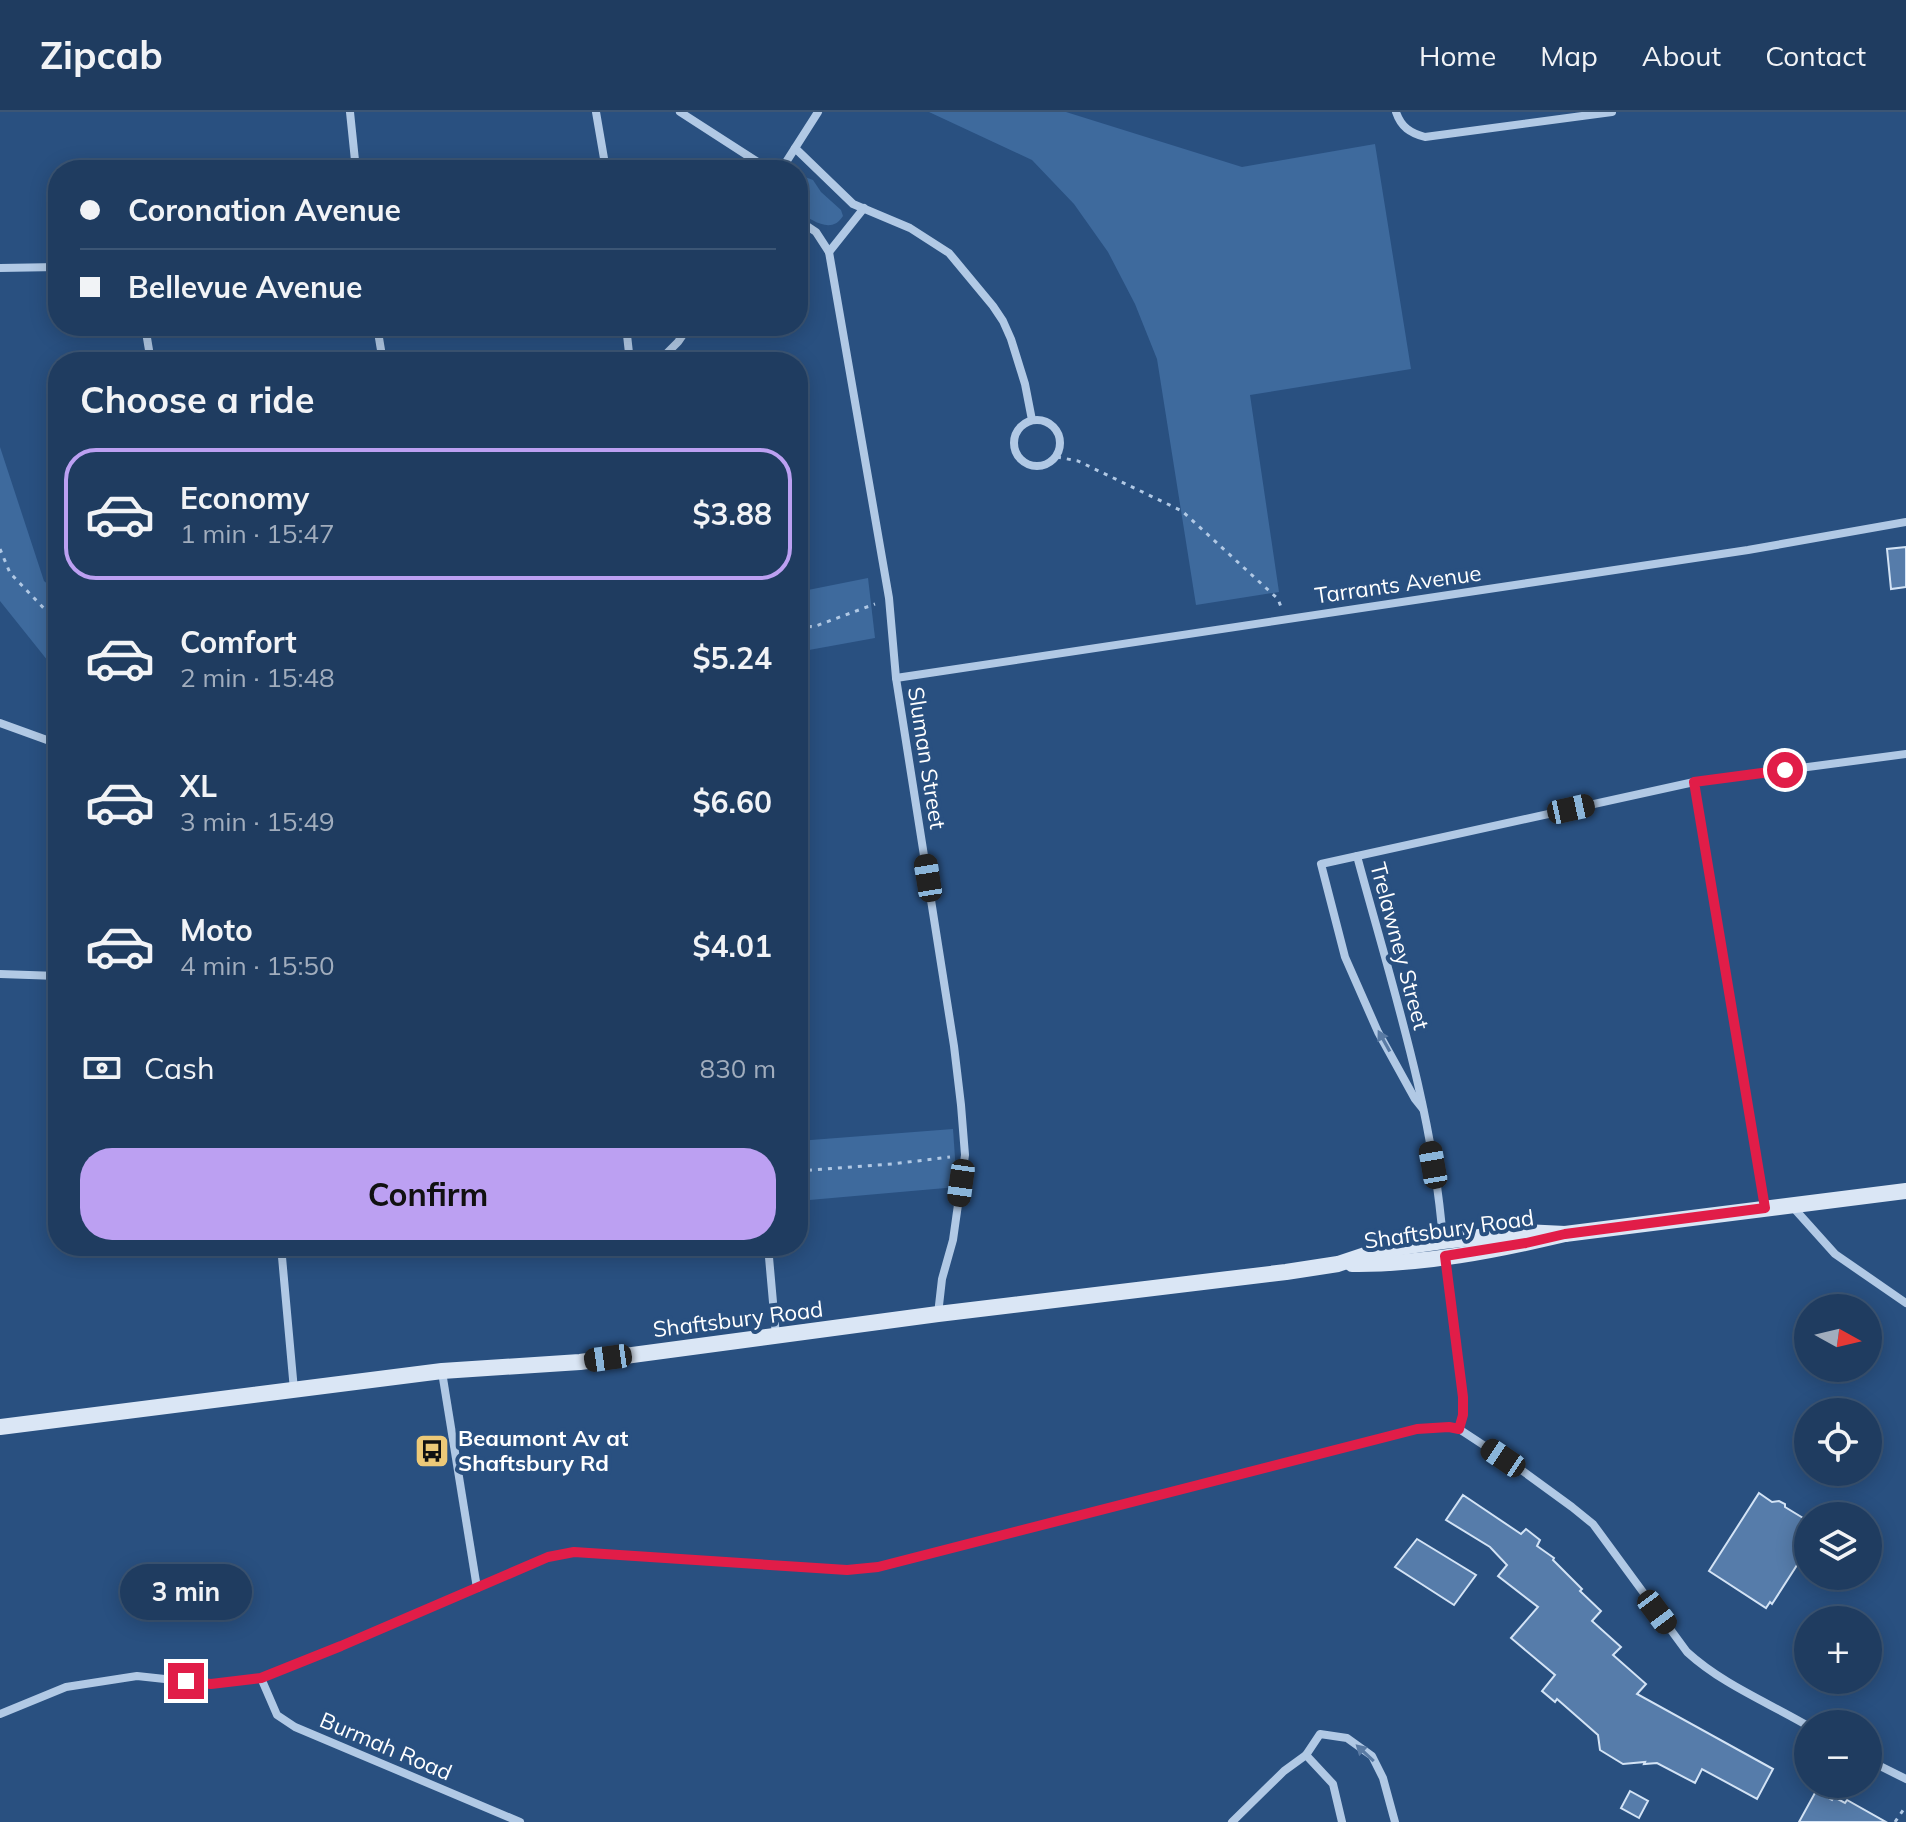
<!DOCTYPE html>
<meta charset="utf-8">
<style>
:root{--surface:#1f3c60;--page:#2c4769;--text:#f1f3f6;--muted:#a1adbd;--line:#3c5675;--accent:#bca0f2}
body{margin:0;font-family:Mulish,sans-serif;background:var(--page);color:var(--text);height:100vh;display:flex;flex-direction:column;font-size:30px;white-space:nowrap}
*{box-sizing:border-box;margin:0}
p{font-size:26px;color:var(--muted)}
.icon{flex:none;width:44px;height:44px;fill:none;stroke:currentColor;stroke-width:2;stroke-linecap:round;stroke-linejoin:round}
.map{position:relative;flex:1;overflow:hidden}
.sheet{position:absolute;left:48px;top:240px;width:760px;height:904px;display:flex;flex-direction:column;background:var(--surface);border-radius:32px;box-shadow:0 4px 20px #0003,0 0 0 2px var(--line)}
.sheet>*{flex:none}
.guide{position:absolute;left:48px;top:48px;width:760px;height:176px;border-radius:32px;box-shadow:0 4px 20px #0003,0 0 0 2px var(--line);display:grid;align-content:center;height:176px;padding:0 32px;background:var(--surface)}
.needle{width:52px;rotate:98deg}
.buttons{position:absolute;left:1794px;top:1182px;display:grid;gap:16px}
.buttons a{display:grid;place-items:center;width:88px;height:88px;border-radius:50%;background:var(--surface);box-shadow:0 4px 20px #0003,0 0 0 2px var(--line);font-size:40px}
.end{position:absolute;width:36px;height:36px;margin:-18px;border:10px solid #e11d48;background:#fff;box-shadow:0 0 0 4px #fff}
.from{border-radius:50%}
.bubble{position:absolute;height:56px;border-radius:28px;background:var(--surface);box-shadow:0 4px 20px #0003,0 0 0 2px var(--line);font-size:26px;font-weight:700;line-height:56px;text-align:center}
.car{position:absolute;width:24px;height:48px;margin:-24px -12px;border-radius:10px;box-shadow:0 0 6px 2px #0007;background:linear-gradient(#222 24%,#8ab4d8 0 40%,#222 0 76%,#8ab4d8 0 86%,#222 0)}
.guide b{display:flex;align-items:center;gap:28px;height:76px;font-size:30px}
.guide b+b{border-top:2px solid var(--line)}
.guide i{width:20px;height:20px;background:var(--text)}
ul{padding:0;list-style:none}
li{display:flex;align-items:center;gap:24px;height:132px;margin:0 16px 12px;padding:0 16px;border:4px solid transparent;border-radius:32px}
li div{flex:1}
li b{display:block;font-size:30px}
li em{font-style:normal;font-weight:700}
li.current{border-color:var(--accent)}
li>.icon{width:72px;height:72px;stroke-width:1.5}
h2{padding:0 32px;font-size:36px;line-height:96px}
.pay{display:flex;align-items:center;gap:20px;height:88px;padding:0 32px;font-size:30px}
.pay p{margin-inline-start:auto}
.cta{display:flex;gap:16px;margin-top:auto;padding:16px 32px}
.cta a{flex:1;height:92px;border-radius:32px;background:var(--accent);color:#111;font-size:32px;font-weight:700;line-height:92px;text-align:center}
header{display:flex;align-items:center;gap:48px;box-sizing:border-box;height:112px;padding:0 40px;background:var(--surface);border-bottom:2px solid var(--line)}
header strong{font-size:38px}
nav{display:flex;gap:44px;margin-inline-start:auto;font-size:28px}
.map>svg:first-child{display:block}
</style>
<header>
<strong>Zipcab</strong>
<nav><a>Home</a><a>Map</a><a>About</a><a>Contact</a></nav>
</header>
<div class="map">
<svg width="1906" height="1710" viewBox="0 0 1906 1710">
<rect width="100%" height="100%" fill="#295080"/>
<!-- green -->
<g fill="#3e6a9d">
<polygon points="929,0 1066,0 1242,55 1375,32 1411,257 1250,283 1279,480 1196,493 1157,247 1135,192 1108,140 1074,92 1032,48"/>
<path d="M798,65H805L813,68L821,80L841,98L843,104C831,123 813,108 798,100Z"/>
<polygon points="0,335 44,469 58,481 58,587 52,554 0,489"/>
<polygon points="868,466 875,526 798,540 798,480"/>
<polygon points="953,1017 957,1075 798,1089 798,1029"/>
</g>
<!-- building -->
<g fill="#567caa" stroke="#d3e3f5" stroke-width="2">
<polygon points="1906,435 1906,475 1891,477 1887,437"/>
<polygon points="1759,1381 1772,1390 1779,1389 1785,1392 1785,1395 1808,1409 1808,1436 1772,1492 1770,1490 1766,1496 1709,1459"/>
<polygon points="1463,1383 1521,1422 1526,1417 1540,1428 1537,1434 1554,1446 1553,1448 1582,1477 1580,1479 1601,1499 1592,1509 1621,1535 1613,1543 1646,1572 1637,1582 1773,1657 1757,1687 1702,1657 1695,1671 1657,1651 1644,1652 1645,1650 1623,1652 1600,1638 1598,1623 1557,1587 1555,1590 1542,1579 1555,1563 1511,1526 1538,1495 1498,1464 1507,1453 1490,1435 1446,1408"/>
<polygon points="1417,1427 1476,1463 1454,1493 1395,1455"/>
<polygon points="1630,1679 1648,1689 1639,1706 1621,1696"/>
<polygon points="1816,1679 1832,1688 1834,1685 1845,1691 1847,1688 1886,1710 1799,1710"/>
</g>
<g fill="none" stroke-linecap="round" stroke-linejoin="round">
<!-- path -->
<g stroke="#b1c9e5" stroke-width="3" stroke-dasharray="4 6" stroke-linecap="butt">
<polyline points="1057,345 1078,349 1182,399 1278,487 1281,495"/>
<polyline points="0,437 10,461 58,511"/>
<polyline points="798,513 813,515 875,492"/>
<polyline points="798,1059 892,1052 950,1045"/>
<polyline points="1895,1710 1906,1694"/>
</g>
<!-- street -->
<g stroke="#b1c9e5" stroke-width="8">
<polyline points="350,0 356,58"/>
<polyline points="596,0 606,58"/>
<polyline points="680,0 770,58"/>
<path d="M1396,0C1401,15 1410,21 1425,25L1612,0"/>
<polyline points="795,36 853,92 910,116 949,141 993,194 1003,209 1011,227 1025,272 1032,308"/>
<polyline points="781,58 818,0"/>
<polyline points="798,108 816,120 829,140 889,486 896,566 954,934 961,993 965,1043 953,1128 942,1167 938,1202"/>
<polyline points="829,140 864,96"/>
<polyline points="0,156 58,155"/>
<polyline points="145,214 151,250"/>
<polyline points="377,214 383,250"/>
<polyline points="626,214 630,250"/>
<polyline points="658,250 678,230 689,214"/>
<circle cx="1037" cy="331" r="23"/>
<polyline points="896,566 1748,438 1906,410"/>
<polyline points="0,611 58,632"/>
<polyline points="1694,670 1765,1096"/>
<path d="M1357,744C1391,870 1433,998 1443,1129"/>
<polyline points="0,862 58,864"/>
<polyline points="1423,997 1415,987 1378,920 1345,845 1321,752 1694,670 1906,642"/>
<polyline points="1791,1093 1835,1142 1906,1191"/>
<polyline points="281,1134 294,1278"/>
<polyline points="768,1134 776,1224"/>
<path d="M1445,1145L1463,1285V1303L1459,1317L1520,1357L1572,1395L1593,1412L1687,1540C1722,1572 1767,1590 1808,1614"/>
<polyline points="442,1260 477,1476"/>
<polyline points="261,1566 277,1603 295,1615 520,1710"/>
<polyline points="0,1602 66,1575 137,1564 211,1572 261,1566 341,1534 548,1445 574,1440 847,1458 878,1455 1417,1317 1449,1315 1459,1317"/>
<polyline points="1306,1643 1333,1672 1342,1710"/>
<polyline points="1868,1648 1906,1667"/>
<polyline points="1232,1710 1284,1659 1306,1643 1320,1622 1347,1626 1372,1644 1383,1666 1395,1710"/>
</g>
<!-- secondary -->
<g stroke="#dae6f5" stroke-width="16">
<path d="M1352,1152C1422,1153 1497,1138 1565,1122L1906,1079"/>
<polyline points="0,1315 442,1259 580,1250 938,1202 1286,1160 1338,1152 1380,1138 1443,1129 1524,1120 1565,1122"/>
</g>
</g>
<!-- one-way arrows -->
<defs><path id="oneway-solid" d="M-6-.8H1V-3.2L6.5 0L1 3.2V.8H-6Z" transform="scale(2)"/></defs>
<g fill="#597aa3">
<use href="#oneway-solid" transform="translate(1384 929) rotate(-119)"/>
<use href="#oneway-solid" transform="translate(1365 1641) rotate(-137)"/>
</g>
<g fill="none" stroke-linecap="round" stroke-linejoin="round">
<!-- route -->
<polyline stroke="#e11d48" stroke-width="10" points="186,1569 211,1572 261,1566 341,1534 548,1445 574,1440 847,1458 878,1455 1417,1317 1449,1315 1459,1317 1463,1303 1463,1285 1445,1144 1526,1131 1565,1122 1765,1096 1694,670 1785,658"/>
</g>
<!-- icons -->
<defs>
<g id="bus-square" transform="scale(1.8)"><rect x="-9" y="-9" width="18" height="18" rx="4" fill="#ecc978" stroke="#295080"/><path d="M-5-6H5V4H4V6H2V4H-2V6H-4V4H-5ZM-3.5-4V0h7V-4ZM-3.5 1.2v1.5H-2V1.2ZM2 1.2v1.5H3.5V1.2Z" fill="#111"/></g>
</defs>
<g fill-rule="evenodd">
<use href="#bus-square" x="432" y="1339"/>
</g>
<g text-anchor="middle" stroke-width="8" stroke-linejoin="round" paint-order="stroke">
<!-- street labels -->
<g font-size="22" fill="#fff" stroke="#295080">
<text transform="translate(1398 472) rotate(-8)" y="8">Tarrants Avenue</text>
<text transform="translate(927 646) rotate(81)" y="8">Sluman Street</text>
<text transform="translate(1400 834) rotate(75)" y="8">Trelawney Street</text>
<text transform="translate(1449 1117) rotate(-8)" y="8">Shaftsbury Road</text>
<text transform="translate(738 1207) rotate(-7)" y="8">Shaftsbury Road</text>
<text transform="translate(386 1634) rotate(23)" y="8">Burmah Road</text>
</g>
<!-- poi labels -->
<g font-size="22" font-weight="bold" fill="#fff" stroke="#295080" text-anchor="start">
<text x="458" y="1334">Beaumont Av at<tspan x="458" dy="25">Shaftsbury Rd</tspan></text>
</g>
</g>
</svg>
<div class="buttons">
<a><svg class="needle" viewBox="-14 -14 28 28"><path d="M0-13l5 13h-10z" fill="#e53935"/><path d="M0 13l5-13h-10z" fill="#a1adbd"/></svg></a>
<a><svg class="icon" aria-label="locate" viewBox="0 0 24 24"><circle cx="12" cy="12" r="6"/><path d="M12 2v4M12 18v4M2 12h4M18 12h4"/></svg></a>
<a><svg class="icon" aria-label="layers" viewBox="0 0 24 24"><path d="M12 4l9 5-9 5-9-5zM3 14l9 5 9-5"/></svg></a>
<a>+</a>
<a>−</a>
</div>
<i class="end from" style="left:1785px;top:658px"></i>
<i class="end" style="left:186px;top:1569px"></i>
<div class="bubble" style="left:120px;top:1452px;width:132px">3 min</div>
<i class="car" style="left:1571px;top:697px;rotate:78deg"></i>
<i class="car" style="left:928px;top:766px;rotate:351deg"></i>
<i class="car" style="left:1433px;top:1053px;rotate:350deg"></i>
<i class="car" style="left:961px;top:1071px;rotate:188deg"></i>
<i class="car" style="left:608px;top:1246px;rotate:262deg"></i>
<i class="car" style="left:1503px;top:1346px;rotate:304deg"></i>
<i class="car" style="left:1657px;top:1500px;rotate:143deg"></i>
<div class="guide">
<b><i class="from"></i>Coronation Avenue</b>
<b><i></i>Bellevue Avenue</b>
</div>
<section class="sheet">
<h2>Choose a ride</h2>
<ul>
<li class="current"><svg class="icon" aria-label="car" viewBox="0 0 24 24"><path d="M5 17H2v-5l4-1 3-4h7l3 4 3 1v5h-3M9 17h6M6 11h13"/><circle cx="7" cy="17" r="2"/><circle cx="17" cy="17" r="2"/></svg><div><b>Economy</b><p>1 min · 15:47</p></div><em>$3.88</em></li>
<li><svg class="icon" aria-label="car" viewBox="0 0 24 24"><path d="M5 17H2v-5l4-1 3-4h7l3 4 3 1v5h-3M9 17h6M6 11h13"/><circle cx="7" cy="17" r="2"/><circle cx="17" cy="17" r="2"/></svg><div><b>Comfort</b><p>2 min · 15:48</p></div><em>$5.24</em></li>
<li><svg class="icon" aria-label="car" viewBox="0 0 24 24"><path d="M5 17H2v-5l4-1 3-4h7l3 4 3 1v5h-3M9 17h6M6 11h13"/><circle cx="7" cy="17" r="2"/><circle cx="17" cy="17" r="2"/></svg><div><b>XL</b><p>3 min · 15:49</p></div><em>$6.60</em></li>
<li><svg class="icon" aria-label="car" viewBox="0 0 24 24"><path d="M5 17H2v-5l4-1 3-4h7l3 4 3 1v5h-3M9 17h6M6 11h13"/><circle cx="7" cy="17" r="2"/><circle cx="17" cy="17" r="2"/></svg><div><b>Moto</b><p>4 min · 15:50</p></div><em>$4.01</em></li>
</ul>
<div class="pay"><svg class="icon" aria-label="cash" viewBox="0 0 24 24"><path d="M3 7h18v10H3z"/><circle cx="12" cy="12" r="2"/></svg>Cash<p>830 m</p></div>
<div class="cta"><a>Confirm</a></div>
</section>
</div>
